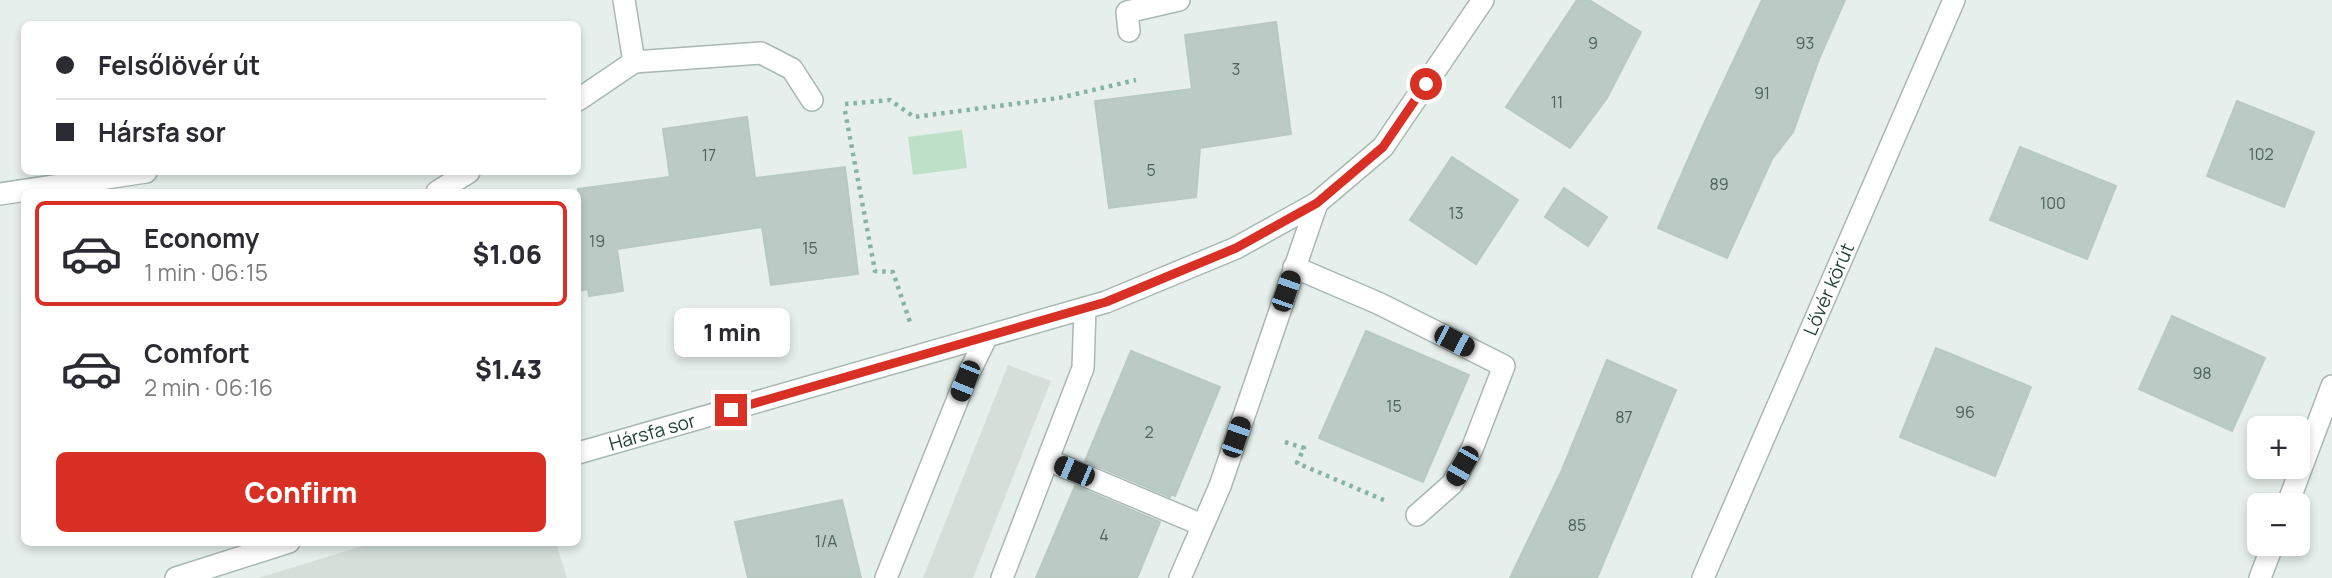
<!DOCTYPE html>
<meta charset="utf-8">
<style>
:root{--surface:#fff;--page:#f2f2f3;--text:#2b2b33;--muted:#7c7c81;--line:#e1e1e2;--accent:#d93025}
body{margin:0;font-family:Manrope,sans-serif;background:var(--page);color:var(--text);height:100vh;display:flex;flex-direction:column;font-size:26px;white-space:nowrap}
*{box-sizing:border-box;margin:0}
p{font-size:23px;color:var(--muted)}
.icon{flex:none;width:38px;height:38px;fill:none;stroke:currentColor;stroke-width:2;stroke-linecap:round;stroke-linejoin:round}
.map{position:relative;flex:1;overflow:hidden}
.details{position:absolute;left:21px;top:189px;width:560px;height:357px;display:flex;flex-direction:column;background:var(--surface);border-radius:10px;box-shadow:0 4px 10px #0003}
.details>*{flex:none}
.banner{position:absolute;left:21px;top:21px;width:560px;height:154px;border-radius:10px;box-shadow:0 4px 10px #0003;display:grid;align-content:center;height:154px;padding:0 35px;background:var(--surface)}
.buttons{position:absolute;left:2247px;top:416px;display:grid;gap:14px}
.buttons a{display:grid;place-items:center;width:63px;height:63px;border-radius:10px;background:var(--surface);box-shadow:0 4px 10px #0003;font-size:35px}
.end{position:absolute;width:32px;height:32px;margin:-16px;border:9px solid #d93025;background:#fff;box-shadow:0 0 0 4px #fff}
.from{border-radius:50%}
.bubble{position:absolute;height:49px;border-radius:10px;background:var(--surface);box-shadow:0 4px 10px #0003;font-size:23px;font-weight:800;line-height:49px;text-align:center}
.car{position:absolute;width:21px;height:42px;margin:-21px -10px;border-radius:9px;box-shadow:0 0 5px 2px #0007;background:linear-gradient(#222 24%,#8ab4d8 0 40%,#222 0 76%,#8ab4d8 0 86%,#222 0)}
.banner b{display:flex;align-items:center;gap:24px;height:66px;font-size:26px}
.banner b+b{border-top:2px solid var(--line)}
.banner i{width:18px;height:18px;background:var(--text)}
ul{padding:12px 0 0;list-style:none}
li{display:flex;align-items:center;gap:21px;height:105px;margin:0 14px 10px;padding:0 21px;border:4px solid transparent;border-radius:10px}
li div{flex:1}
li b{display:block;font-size:26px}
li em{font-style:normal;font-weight:800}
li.on{border-color:var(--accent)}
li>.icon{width:63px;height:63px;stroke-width:1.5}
.primary-button{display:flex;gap:14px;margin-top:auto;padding:14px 35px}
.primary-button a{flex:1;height:80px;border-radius:10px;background:var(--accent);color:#fff;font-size:28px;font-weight:800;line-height:80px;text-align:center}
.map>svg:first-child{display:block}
</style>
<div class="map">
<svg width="2332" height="578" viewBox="0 0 2332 578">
<rect width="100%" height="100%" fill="#e6efeb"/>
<!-- built -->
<g fill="#d4dfda">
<polygon points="1008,365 1051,381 973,578 923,578"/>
<polygon points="376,542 556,543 567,578 258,578"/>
</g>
<!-- green -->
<polygon fill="#bfe0c8" points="962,130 967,168 913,175 908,137"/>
<!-- building -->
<g fill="#bbcac4" stroke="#b8c9c2" stroke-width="2">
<polygon points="1577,0 1589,0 1641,32 1607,98 1570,148 1506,107"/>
<polygon points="1762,0 1845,0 1819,59 1793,132 1772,159 1727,258 1658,228 1702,128"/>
<polygon points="1276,22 1291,134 1200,148 1196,197 1109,208 1095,101 1192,89 1185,35"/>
<polygon points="2237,101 2314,132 2284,207 2207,176"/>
<polygon points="747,117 755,178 845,167 858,274 771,285 762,227 617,249 623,291 589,296 588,289 578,291 578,189 670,177 663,129"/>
<polygon points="2020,147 2116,186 2087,259 1990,220"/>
<polygon points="1452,157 1518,200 1476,264 1410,220"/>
<polygon points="1564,188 1607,217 1588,246 1545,217"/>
<polygon points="2172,316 2265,358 2232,431 2139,389"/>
<polygon points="1366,331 1469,375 1423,482 1319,438"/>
<polygon points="1936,348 2031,387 1995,476 1900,437"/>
<polygon points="1131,351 1220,387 1175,496 1172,494 1170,497 1085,461"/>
<polygon points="1607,360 1676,390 1597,578 1510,578 1562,470"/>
<polygon points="1075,486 1160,522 1137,578 1036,578"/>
<polygon points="842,500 861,578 748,578 735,522"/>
</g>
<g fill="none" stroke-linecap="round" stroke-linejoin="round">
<!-- lane casing -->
<g stroke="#a8b8b2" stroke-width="24">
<g id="lane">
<polyline points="1129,31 1127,12 1179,0"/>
<polyline points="634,62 761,53 792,69 812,100"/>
<polyline points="578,100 634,62 624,0"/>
<polyline points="437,192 469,172"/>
<polyline points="0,194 146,172"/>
<polyline points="1294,267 1380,304 1504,366 1472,449 1452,484 1417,515"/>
<polyline points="1048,460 1202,525"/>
<polyline points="886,578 965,381 986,338"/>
<polyline points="1002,578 1083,368 1085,308"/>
</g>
</g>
<!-- street casing -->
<g stroke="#a8b8b2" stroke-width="24">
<g id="street">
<path id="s1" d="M578,453L1106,302L1236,248L1317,203L1383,147L1483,0"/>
<polyline points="2287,506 2332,386"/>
<polyline points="176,578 289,542"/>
<polyline points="1180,578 1220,486 1317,203"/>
<path id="s2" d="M1703,578L1954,0"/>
<polyline points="2260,578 2273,544"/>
</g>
</g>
<!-- path -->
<g stroke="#86b3a5" stroke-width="4.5" stroke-dasharray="3.5 5" stroke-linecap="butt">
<polyline points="845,104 890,100 914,117 1059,98 1136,80"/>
<polyline points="845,111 875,271 893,272 911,325"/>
<polyline points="1285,442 1304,448 1297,463 1386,501"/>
</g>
<!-- lane -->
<use href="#lane" stroke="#fff" stroke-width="21"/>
<!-- street -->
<use href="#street" stroke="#fff" stroke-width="21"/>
</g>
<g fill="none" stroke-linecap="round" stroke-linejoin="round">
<!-- route -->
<polyline stroke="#d93025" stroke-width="9" points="731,410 1106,302 1236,248 1317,203 1383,147 1426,84"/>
</g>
<g text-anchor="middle" stroke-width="5" stroke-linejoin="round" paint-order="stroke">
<!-- number labels -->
<g font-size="16" fill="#4a645c">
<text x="1593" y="49">9</text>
<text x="1805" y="49">93</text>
<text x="1236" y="75">3</text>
<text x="1762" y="99">91</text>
<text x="1557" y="108">11</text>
<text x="2261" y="160">102</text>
<text x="709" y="161">17</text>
<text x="1151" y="176">5</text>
<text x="1719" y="190">89</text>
<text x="2053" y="209">100</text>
<text x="1456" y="219">13</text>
<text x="597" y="247">19</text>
<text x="810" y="254">15</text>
<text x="2202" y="379">98</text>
<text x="1394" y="412">15</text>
<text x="1965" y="418">96</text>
<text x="1624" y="423">87</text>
<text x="1149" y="438">2</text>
<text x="1577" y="531">85</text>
<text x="1104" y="541">4</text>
<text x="826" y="547">1/A</text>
</g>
<!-- street labels -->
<g font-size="19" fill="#24423a" stroke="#f7fbf9">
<text dy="7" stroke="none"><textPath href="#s2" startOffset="315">Lővér körút</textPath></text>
<text dy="7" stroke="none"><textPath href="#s1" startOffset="77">Hársfa sor</textPath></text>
</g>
</g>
</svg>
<div class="buttons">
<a>+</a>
<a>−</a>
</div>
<i class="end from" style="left:1426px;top:84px"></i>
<i class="end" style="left:731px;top:410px"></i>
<div class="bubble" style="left:674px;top:308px;width:116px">1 min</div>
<i class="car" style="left:1286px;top:291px;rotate:19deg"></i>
<i class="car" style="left:1454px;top:341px;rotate:117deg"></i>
<i class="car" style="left:965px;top:381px;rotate:202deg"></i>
<i class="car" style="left:1236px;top:437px;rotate:19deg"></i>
<i class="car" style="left:1462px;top:466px;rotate:210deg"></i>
<i class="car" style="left:1074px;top:471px;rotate:293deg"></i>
<div class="banner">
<b><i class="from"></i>Felsőlövér út</b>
<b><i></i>Hársfa sor</b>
</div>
<section class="details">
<ul>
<li class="on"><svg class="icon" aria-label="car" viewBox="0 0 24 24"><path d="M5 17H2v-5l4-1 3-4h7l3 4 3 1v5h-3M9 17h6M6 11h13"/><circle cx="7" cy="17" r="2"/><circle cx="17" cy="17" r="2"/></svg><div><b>Economy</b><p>1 min · 06:15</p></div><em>$1.06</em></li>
<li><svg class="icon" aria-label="car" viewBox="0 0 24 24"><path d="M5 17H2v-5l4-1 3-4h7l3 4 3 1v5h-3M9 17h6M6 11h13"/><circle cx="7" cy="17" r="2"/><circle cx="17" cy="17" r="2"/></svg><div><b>Comfort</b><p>2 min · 06:16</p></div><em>$1.43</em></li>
</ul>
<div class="primary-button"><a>Confirm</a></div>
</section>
</div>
